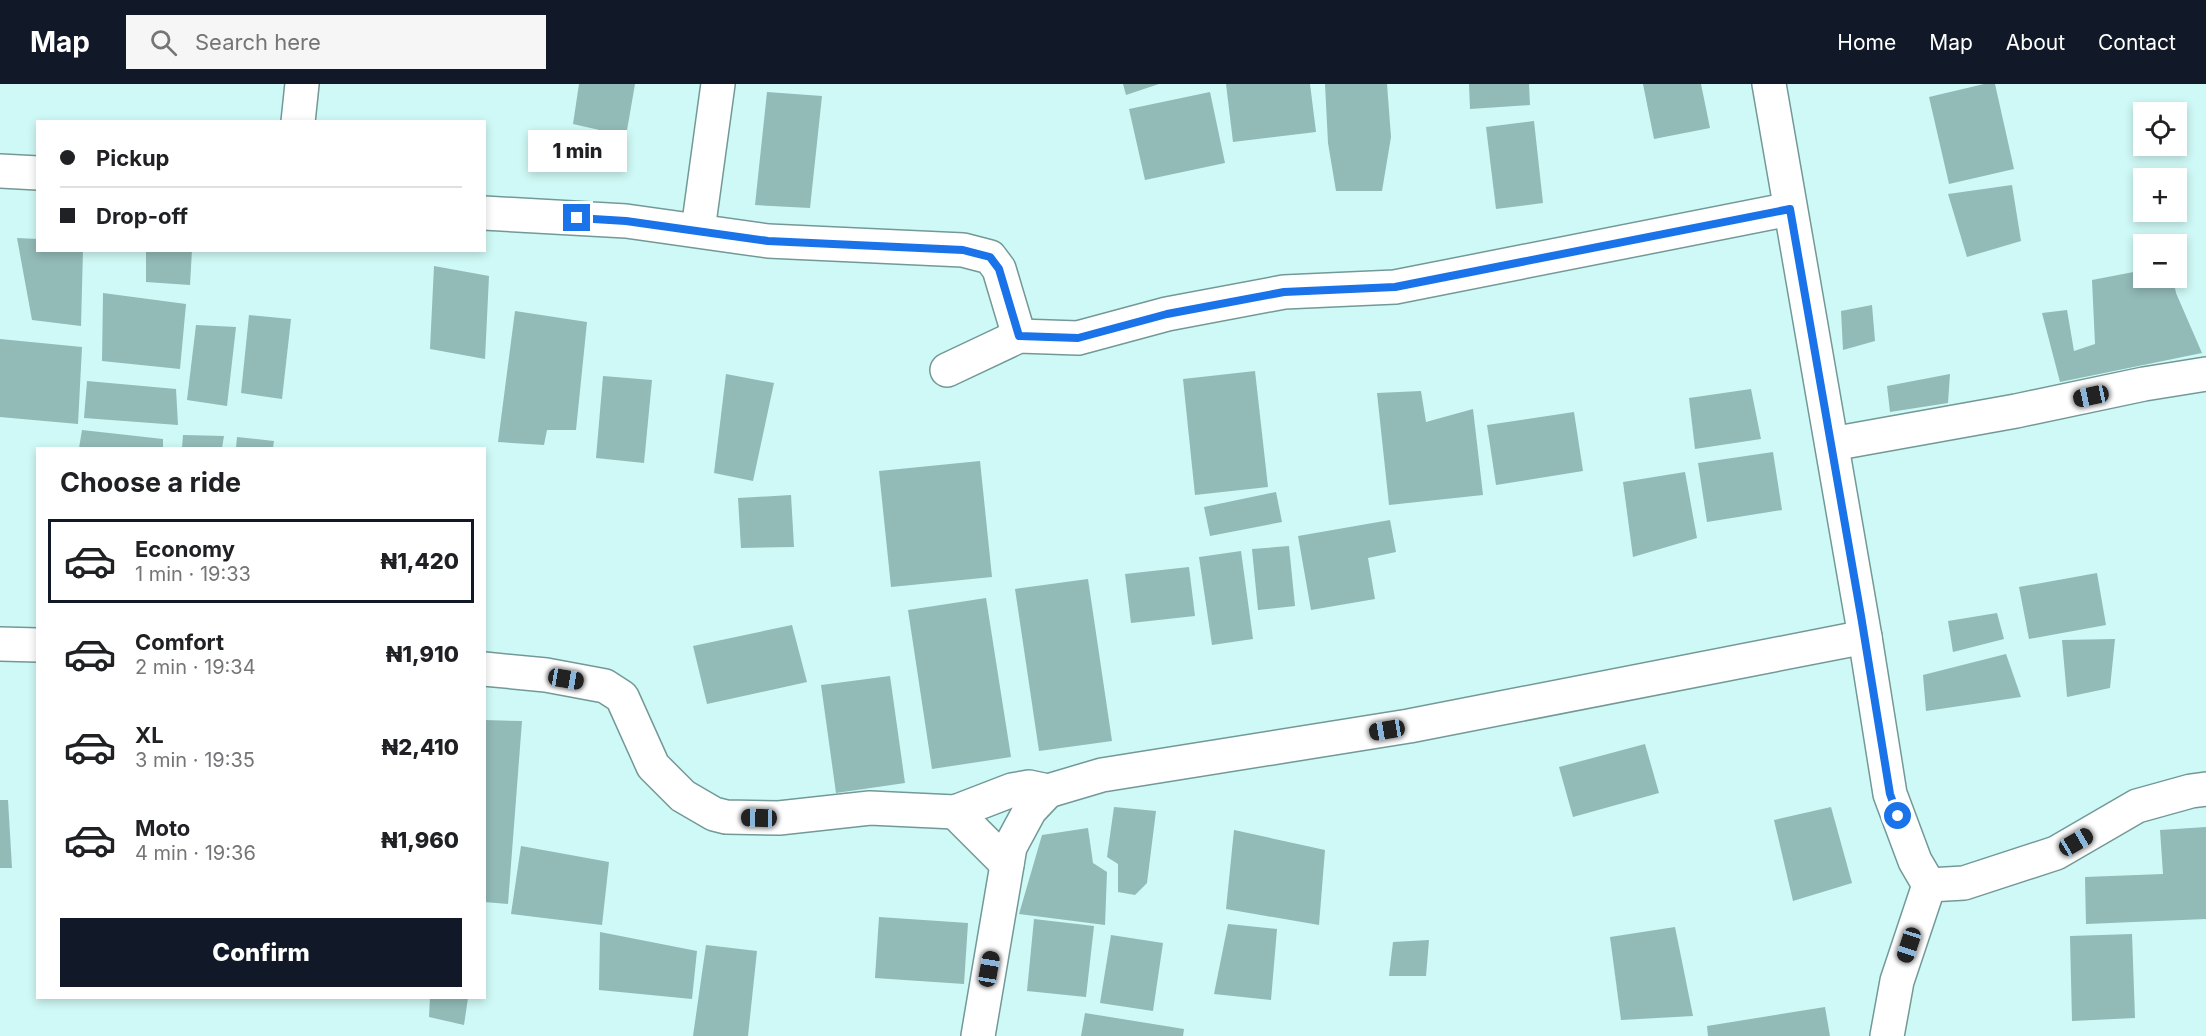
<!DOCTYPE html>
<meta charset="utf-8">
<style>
:root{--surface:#fff;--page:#f6f6f6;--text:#202124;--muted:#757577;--line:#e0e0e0;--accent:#111827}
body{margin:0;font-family:Inter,sans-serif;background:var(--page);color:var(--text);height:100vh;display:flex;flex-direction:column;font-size:22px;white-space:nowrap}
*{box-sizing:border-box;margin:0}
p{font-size:20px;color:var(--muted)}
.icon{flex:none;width:33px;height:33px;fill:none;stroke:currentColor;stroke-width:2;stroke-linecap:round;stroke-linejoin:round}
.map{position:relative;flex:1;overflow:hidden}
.panel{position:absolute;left:36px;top:363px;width:450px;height:552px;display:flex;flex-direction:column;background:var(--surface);border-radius:0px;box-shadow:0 3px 9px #0003}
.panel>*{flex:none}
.banner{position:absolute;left:36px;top:36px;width:450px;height:132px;border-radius:0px;box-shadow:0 3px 9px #0003;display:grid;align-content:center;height:132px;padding:0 24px;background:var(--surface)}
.fabs{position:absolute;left:2133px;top:18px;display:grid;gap:12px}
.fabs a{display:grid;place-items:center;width:54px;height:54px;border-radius:0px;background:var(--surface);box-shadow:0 3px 9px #0003;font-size:30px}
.end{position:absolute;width:27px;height:27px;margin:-14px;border:8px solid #1a73e8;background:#fff;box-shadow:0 0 0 3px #fff}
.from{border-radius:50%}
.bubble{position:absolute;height:42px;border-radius:0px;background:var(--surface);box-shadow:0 3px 9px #0003;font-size:20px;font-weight:800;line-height:42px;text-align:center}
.car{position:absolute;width:18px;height:36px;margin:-18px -9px;border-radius:8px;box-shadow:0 0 4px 2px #0007;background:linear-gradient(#222 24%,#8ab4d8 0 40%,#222 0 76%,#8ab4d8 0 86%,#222 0)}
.banner b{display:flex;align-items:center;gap:21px;height:57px;font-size:22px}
.banner b+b{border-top:2px solid var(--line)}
.banner i{width:15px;height:15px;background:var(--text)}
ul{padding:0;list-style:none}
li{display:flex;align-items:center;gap:18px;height:84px;margin:0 12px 9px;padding:0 12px;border:3px solid transparent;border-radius:0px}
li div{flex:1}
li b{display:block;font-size:22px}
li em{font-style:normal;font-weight:800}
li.on{border-color:var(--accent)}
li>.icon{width:54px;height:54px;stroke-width:1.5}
h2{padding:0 24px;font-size:27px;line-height:72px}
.primary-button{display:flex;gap:12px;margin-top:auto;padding:12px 24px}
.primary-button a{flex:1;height:69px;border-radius:0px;background:var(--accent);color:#fff;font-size:24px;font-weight:800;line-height:69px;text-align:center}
header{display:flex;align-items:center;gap:36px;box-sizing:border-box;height:84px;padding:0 30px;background:var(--accent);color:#fff}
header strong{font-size:28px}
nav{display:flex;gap:33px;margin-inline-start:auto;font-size:21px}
.search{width:420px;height:54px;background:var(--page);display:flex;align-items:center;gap:15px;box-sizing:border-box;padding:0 21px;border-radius:0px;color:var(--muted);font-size:22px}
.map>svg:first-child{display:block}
</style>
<header>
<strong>Map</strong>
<div class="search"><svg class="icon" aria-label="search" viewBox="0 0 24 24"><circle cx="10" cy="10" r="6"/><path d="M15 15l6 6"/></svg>Search here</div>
<nav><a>Home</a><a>Map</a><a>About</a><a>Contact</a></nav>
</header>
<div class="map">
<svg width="2206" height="952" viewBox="0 0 2206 952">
<rect width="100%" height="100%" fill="#cff9f6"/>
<!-- building -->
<g fill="#92bab7">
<polygon points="579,0 635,0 626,52 573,40"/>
<polygon points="1123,0 1159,0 1126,11"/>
<polygon points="1226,0 1310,0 1316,48 1233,58"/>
<polygon points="1325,0 1387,0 1391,53 1382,107 1336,107 1328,59"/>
<polygon points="1469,0 1529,0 1530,21 1470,25"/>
<polygon points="1643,0 1701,0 1710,44 1654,55"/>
<polygon points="1984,0 1995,0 2014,85 1949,100 1929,13"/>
<polygon points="767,8 822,12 810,124 755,121"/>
<polygon points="1210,8 1225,79 1145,96 1129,25"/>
<polygon points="1534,37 1543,119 1496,125 1486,43"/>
<polygon points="2012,101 2021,157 1967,173 1948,110"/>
<polygon points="17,154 38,155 38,166 83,166 81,242 32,236"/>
<polygon points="146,166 192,166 190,201 146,198"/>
<polygon points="434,182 489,192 485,275 430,265"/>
<polygon points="2144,186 2144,194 2173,194 2176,209 2202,269 2060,298 2042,229 2067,226 2074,267 2095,260 2092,196"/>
<polygon points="103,209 186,220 180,285 102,277"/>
<polygon points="1872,221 1875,257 1843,266 1841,227"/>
<polygon points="515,227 587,238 576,346 547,346 544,361 498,358"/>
<polygon points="249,231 291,235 282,315 241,309"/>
<polygon points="196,241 236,243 227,322 187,316"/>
<polygon points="0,255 82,263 78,340 0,333"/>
<polygon points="1255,287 1268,403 1195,411 1183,295"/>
<polygon points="726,290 774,299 753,397 714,389"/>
<polygon points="1950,290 1948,319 1890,328 1887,302"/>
<polygon points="603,292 652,296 644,379 596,374"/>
<polygon points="87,297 176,305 178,341 84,334"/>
<polygon points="1751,305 1761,355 1695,365 1689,314"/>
<polygon points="1421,307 1426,338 1473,325 1483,411 1389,421 1377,309"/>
<polygon points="1574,328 1583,387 1496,401 1487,341"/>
<polygon points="82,346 163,355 163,364 79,364"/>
<polygon points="183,351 224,352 222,364 182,364"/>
<polygon points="237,353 274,357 273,364 236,364"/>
<polygon points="1773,368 1782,426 1707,438 1698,379"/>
<polygon points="980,377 992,493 891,503 879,387"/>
<polygon points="1685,388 1697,454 1633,473 1623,398"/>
<polygon points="1276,408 1282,438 1210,452 1204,423"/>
<polygon points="791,411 794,463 741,464 738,414"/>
<polygon points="1390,436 1396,468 1368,474 1375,515 1311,526 1298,452"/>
<polygon points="1289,462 1295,522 1258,526 1252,465"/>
<polygon points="1241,467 1253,555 1212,561 1199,473"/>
<polygon points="1189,483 1195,532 1131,539 1125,490"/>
<polygon points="2097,489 2106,541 2029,555 2019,503"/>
<polygon points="1088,495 1112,657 1039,667 1015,505"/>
<polygon points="986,514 1011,673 932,685 908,526"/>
<polygon points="1997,529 2004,555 1953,568 1948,537"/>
<polygon points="792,541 807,598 707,620 693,562"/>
<polygon points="2115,555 2110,604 2067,613 2062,556"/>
<polygon points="2006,570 2021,613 1926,627 1923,591"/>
<polygon points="890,592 905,699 836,709 821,601"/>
<polygon points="484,636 522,637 508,820 484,818"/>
<polygon points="1645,660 1659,709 1573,733 1559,683"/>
<polygon points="0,716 8,716 12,784 0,784"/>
<polygon points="1114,723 1156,727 1147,799 1135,811 1118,808 1118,780 1107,773"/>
<polygon points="1831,723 1852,799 1793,817 1774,736"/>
<polygon points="2206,743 2206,835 2086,840 2085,793 2163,790 2160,746"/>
<polygon points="1088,744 1093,779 1107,788 1105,841 1019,830 1042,751"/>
<polygon points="1234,746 1325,766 1319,841 1226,825"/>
<polygon points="521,762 609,778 602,841 511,830"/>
<polygon points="879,833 968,839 964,900 875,894"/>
<polygon points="1034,835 1094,842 1086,913 1027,907"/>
<polygon points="1228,840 1277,845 1271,916 1214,910"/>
<polygon points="1675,843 1693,932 1621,936 1610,853"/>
<polygon points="600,848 697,867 692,915 599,906"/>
<polygon points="2132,850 2135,934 2072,937 2070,852"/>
<polygon points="1111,851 1163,859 1153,927 1100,919"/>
<polygon points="1429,856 1426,892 1389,892 1393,858"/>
<polygon points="706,861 757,867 748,952 693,952"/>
<polygon points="430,914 468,914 464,941 429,933"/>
<polygon points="1825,923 1830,952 1708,952 1707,942"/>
<polygon points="1085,929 1184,945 1183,952 1081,952"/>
</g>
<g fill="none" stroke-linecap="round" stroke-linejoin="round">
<!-- minor casing -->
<g stroke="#729997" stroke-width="36">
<g id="minor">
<polyline points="1769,0 1865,553 1890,710 1915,777 1929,801 1897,897 1887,952"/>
<polyline points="298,38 302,0"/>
<polyline points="0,87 38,89"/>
<polyline points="484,129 626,137 768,157 963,166 990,173 999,185 1019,252"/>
<polyline points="698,146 718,0"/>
<polyline points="947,286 1019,252 1078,254 1167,230 1284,208 1395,203 1790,125"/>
<polyline points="1832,360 2016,327 2144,300 2206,290"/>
<polyline points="0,560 38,561"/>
<polyline points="484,585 546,591 605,602 622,613 653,682 683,712 714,730 726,733 779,734 870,724 955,728 1012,706 1029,703 1048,707 1102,691 1409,642 1865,553"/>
<polyline points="955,728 1007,780"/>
<polyline points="1929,801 1964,799 2056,769 2137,722 2191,707 2206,705"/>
<polyline points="978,952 1010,763 1030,726 1048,707"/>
</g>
</g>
<!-- minor -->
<use href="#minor" stroke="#fff" stroke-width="33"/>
</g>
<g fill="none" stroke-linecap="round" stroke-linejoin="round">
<!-- route -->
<polyline stroke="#1a73e8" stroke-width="8" points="577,134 626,137 768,157 963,166 990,173 999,185 1019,252 1078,254 1167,230 1284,208 1395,203 1790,125 1861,532 1890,710 1898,732"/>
</g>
</svg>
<div class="fabs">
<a><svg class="icon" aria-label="locate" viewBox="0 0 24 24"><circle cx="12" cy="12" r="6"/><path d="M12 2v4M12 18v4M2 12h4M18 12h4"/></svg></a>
<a>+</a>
<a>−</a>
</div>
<i class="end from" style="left:1898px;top:732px"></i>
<i class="end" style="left:577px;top:134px"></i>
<div class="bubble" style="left:528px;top:46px;width:99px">1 min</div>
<i class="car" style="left:2091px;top:312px;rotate:258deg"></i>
<i class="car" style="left:566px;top:595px;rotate:100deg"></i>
<i class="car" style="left:1387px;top:646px;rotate:261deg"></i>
<i class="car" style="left:759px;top:734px;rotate:271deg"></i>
<i class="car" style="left:2076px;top:758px;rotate:60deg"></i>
<i class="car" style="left:1909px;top:861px;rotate:198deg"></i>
<i class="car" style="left:989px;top:885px;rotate:10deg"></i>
<div class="banner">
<b><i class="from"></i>Pickup</b>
<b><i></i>Drop-off</b>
</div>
<section class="panel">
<h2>Choose a ride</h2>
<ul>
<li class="on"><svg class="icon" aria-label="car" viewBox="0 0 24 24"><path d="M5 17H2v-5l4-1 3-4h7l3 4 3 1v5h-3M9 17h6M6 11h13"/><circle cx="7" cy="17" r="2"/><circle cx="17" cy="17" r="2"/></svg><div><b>Economy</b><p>1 min · 19:33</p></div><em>₦1,420</em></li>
<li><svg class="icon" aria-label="car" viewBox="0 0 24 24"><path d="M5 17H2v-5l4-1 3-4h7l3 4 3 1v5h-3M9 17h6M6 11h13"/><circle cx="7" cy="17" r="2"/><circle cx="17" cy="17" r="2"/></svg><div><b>Comfort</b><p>2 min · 19:34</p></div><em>₦1,910</em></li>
<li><svg class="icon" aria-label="car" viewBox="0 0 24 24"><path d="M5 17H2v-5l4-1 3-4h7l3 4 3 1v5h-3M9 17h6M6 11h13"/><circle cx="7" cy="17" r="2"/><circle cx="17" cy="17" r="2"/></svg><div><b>XL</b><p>3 min · 19:35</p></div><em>₦2,410</em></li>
<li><svg class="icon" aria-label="car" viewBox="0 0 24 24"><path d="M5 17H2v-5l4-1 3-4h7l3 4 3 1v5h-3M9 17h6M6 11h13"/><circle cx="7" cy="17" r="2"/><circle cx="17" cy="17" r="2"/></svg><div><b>Moto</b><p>4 min · 19:36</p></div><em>₦1,960</em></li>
</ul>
<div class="primary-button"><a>Confirm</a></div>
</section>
</div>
